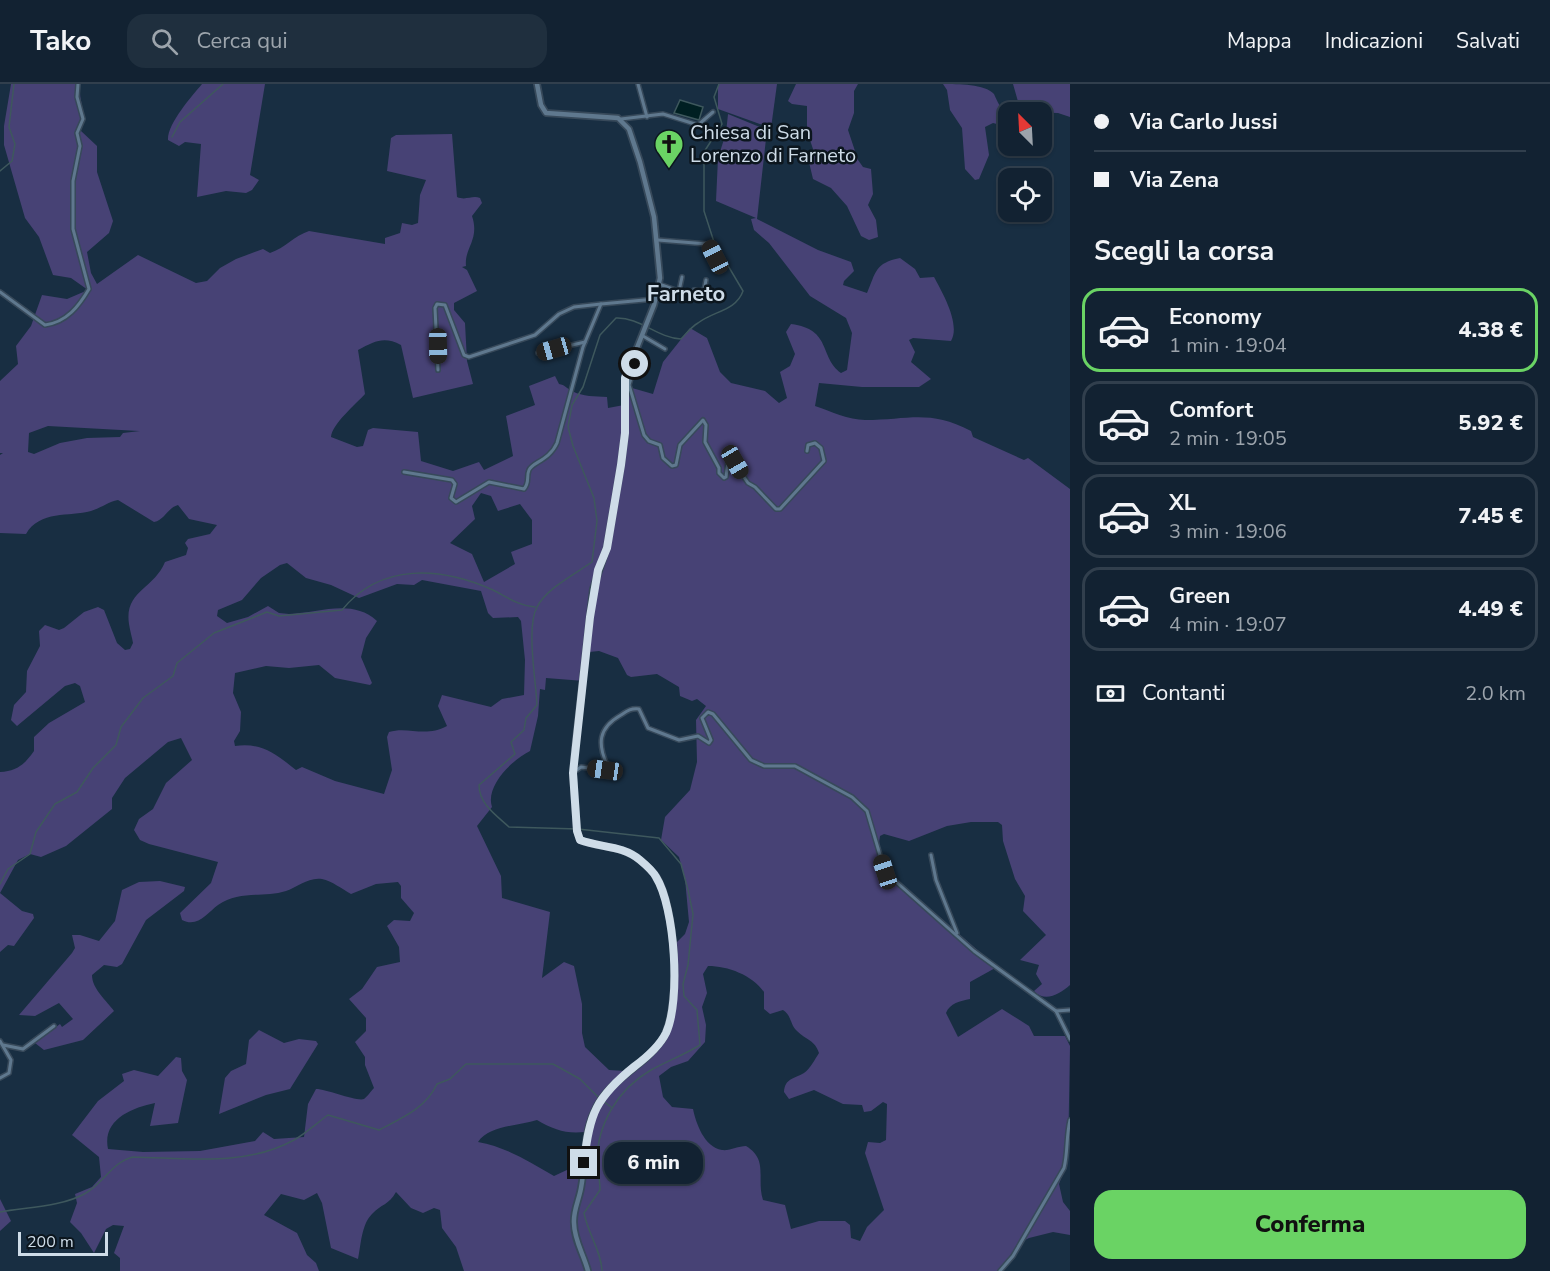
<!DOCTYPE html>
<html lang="it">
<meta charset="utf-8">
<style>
:root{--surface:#122232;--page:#1f2f3e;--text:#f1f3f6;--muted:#9ca4ac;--line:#313f4d;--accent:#6ad364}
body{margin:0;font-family:"Nunito Sans",sans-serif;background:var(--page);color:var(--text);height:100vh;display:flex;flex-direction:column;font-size:22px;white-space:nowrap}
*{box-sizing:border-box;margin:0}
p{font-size:20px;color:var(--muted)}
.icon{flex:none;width:33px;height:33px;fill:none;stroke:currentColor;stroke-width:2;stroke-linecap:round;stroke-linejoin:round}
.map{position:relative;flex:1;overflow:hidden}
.sheet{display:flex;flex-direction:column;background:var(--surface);width:480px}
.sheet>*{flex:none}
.banner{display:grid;align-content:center;height:132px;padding:0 24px;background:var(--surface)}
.needle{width:39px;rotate:336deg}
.buttons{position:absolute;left:998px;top:18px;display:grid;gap:12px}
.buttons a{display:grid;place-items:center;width:54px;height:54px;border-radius:12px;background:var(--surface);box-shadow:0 2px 4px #0004,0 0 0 2px var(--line);font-size:30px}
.scale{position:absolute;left:18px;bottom:15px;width:90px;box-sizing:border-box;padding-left:6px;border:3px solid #cedce8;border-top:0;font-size:16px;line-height:21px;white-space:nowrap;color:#cedce8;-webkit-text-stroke:4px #0c161e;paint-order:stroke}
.end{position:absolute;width:27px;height:27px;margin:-14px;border:8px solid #cedce8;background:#111;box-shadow:0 0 0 3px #111}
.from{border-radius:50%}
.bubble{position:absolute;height:42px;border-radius:18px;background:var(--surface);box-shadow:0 2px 4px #0004,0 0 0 2px var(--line);font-size:20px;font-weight:800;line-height:42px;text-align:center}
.car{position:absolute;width:18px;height:36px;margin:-18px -9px;border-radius:8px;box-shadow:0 0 4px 2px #0007;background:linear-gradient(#222 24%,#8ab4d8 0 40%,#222 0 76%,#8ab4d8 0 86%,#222 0)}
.banner b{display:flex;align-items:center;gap:21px;height:57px;font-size:22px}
.banner b+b{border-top:2px solid var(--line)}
.banner i{width:15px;height:15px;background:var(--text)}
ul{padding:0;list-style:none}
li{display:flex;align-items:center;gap:18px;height:84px;margin:0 12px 9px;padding:0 12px;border:3px solid var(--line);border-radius:18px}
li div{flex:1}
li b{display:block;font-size:22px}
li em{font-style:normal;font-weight:800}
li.on{border-color:var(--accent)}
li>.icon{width:54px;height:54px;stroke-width:1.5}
h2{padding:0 24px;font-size:27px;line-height:72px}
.pay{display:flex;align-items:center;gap:15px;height:66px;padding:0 24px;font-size:22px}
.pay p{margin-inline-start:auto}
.button{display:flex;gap:12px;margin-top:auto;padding:12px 24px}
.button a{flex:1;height:69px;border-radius:18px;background:var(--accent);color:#111;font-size:24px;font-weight:800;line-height:69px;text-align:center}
header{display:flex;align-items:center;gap:36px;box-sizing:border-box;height:84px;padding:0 30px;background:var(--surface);border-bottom:2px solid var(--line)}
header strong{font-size:28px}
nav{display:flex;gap:33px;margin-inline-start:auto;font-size:21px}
.search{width:420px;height:54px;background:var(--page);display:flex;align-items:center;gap:15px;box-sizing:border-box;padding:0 21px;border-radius:18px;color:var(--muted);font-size:22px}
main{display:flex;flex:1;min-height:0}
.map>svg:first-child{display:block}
</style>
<header>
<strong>Tako</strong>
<div class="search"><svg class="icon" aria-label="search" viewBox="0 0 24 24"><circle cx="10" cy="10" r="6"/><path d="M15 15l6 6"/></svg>Cerca qui</div>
<nav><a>Mappa</a><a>Indicazioni</a><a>Salvati</a></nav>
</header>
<main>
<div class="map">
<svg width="1070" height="1187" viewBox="0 0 1070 1187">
<rect width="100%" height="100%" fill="#182e42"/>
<!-- green -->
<g fill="#474275" fill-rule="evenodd">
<path d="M11,0H80C78,17 88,30 80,46L97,62V88L113,137L109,149L87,168L91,189L97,200L138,171L196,199L207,197L220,184L236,175L263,165L270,169C285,164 294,152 309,147L385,160V154L400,149L402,139L412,141L418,139L420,111L426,96L387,87L391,54L396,51L452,50L457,113C466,117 472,111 480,114L482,119L472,132C480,156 464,164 466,182L462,183L467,186L477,207L454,219V226L465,239L467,277L473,300L413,314L401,261C384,252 375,257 358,266L365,310C356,320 332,340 331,353L357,363L363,362L368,346L373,344L418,348L421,377L453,387L479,378L484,386L513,372L506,332L535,321L529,302L555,292L559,300C565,301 566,304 572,307C583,313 595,312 607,313L608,324L624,321L625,302L653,310L663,278L690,244L707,254L720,288L731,299L765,307L779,319L787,314L780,288L790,282L795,270L786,248L791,240C832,245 819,273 841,289L847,286L852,249L846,234L810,212L769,159L754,146L751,135L756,134L716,117L718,74L726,49L728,30L767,46L757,135L818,166L851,178L854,187L844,197L843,201L867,209C876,188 875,179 900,174L915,185L920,194L934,193C942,208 961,240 951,257L913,254L909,256L915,268L911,278L931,295L919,303H862L819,299L815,322C830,327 849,336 865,336C909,336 929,325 971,347L973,353L1024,376L1028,374L1070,405V901C1060,910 1045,919 1034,907L1042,900L1036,890L1039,881L1020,876L1046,851L1023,827L1025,812L1015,795L1003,757L1002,741L998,738H971L947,742L909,757L884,750L880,752C877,768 882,780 892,792L997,883L970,898V915C960,917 950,919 946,929L958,953L1002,925L1029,942L1034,952H1065L1070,962L1068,1075L1059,1100L1063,1118L1070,1127V1151L1053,1148L1029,1154L1023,1157L1000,1187H464L456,1163L442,1144L440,1126L434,1124L423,1129L411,1124L396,1108C389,1121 381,1120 372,1130C361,1141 361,1162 358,1175L331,1164L322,1119L317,1109L304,1116L281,1110L264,1131L297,1149L307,1171L316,1179L319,1187H120V1174L114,1169L124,1142L113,1141L106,1145L94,1169L81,1149L70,1138L77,1119L75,1110L92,1103L101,1093L99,1073L72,1051L98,1017L124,997L122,990L134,986L158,992L176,973L181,974L182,987L187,996L178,1039L150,1042L155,1019C131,1024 102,1036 108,1065L143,1068L200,1067L255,1057L263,1048L274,1055L304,1053L308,1020L316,1005C327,1005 357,1018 364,1015C367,1013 371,1007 374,1004L365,981V973L355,958L366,947V934L349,915L362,905L377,883L400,878L399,863L387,842L394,836L410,837L414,829L401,814V802L398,798L376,800L351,810C342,805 332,797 322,795C308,793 298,803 286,807C264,814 239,806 218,821C207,829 198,844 182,836L180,829L211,799L218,778L149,760L140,756L134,746L139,735L153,725L166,699L192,676L181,654L168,658L125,694L112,714V725L66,762L41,773L30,770L18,776L0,809L22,827L33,830L34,834L14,862L8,861L0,868V688C17,687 24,681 34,667V653L49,639L85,618L80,602L75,599L65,602L17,642L11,636L14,621L26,608L27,587L40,562L39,547L45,541L59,546L64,544L84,528L98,523L104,526L117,559L125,566L130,565L133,559C132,553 130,547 129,540C124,507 154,505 165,478L186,471L188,464L185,459L188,455L210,450L217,441L189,435L178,421C167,424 165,436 154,438L118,416C108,418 101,424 91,427C69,433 40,426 26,450L0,449V371L3,369H0V297L18,280L16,262L31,242L42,211L67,215L88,206L71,194L53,191L39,153L25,134L4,61V42ZM48,342L139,347H140L123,349L120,353L87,354L60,359L34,370L28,368L29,349ZM481,409L491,412L498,427L520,420L532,436V460L511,468L515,480L484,498L472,470L450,459L475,435L472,422ZM287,479L306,494L331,501L359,514L397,500L414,501L422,496L481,507L488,529L493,534L518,533L521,537L525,576L524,611L502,615L491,623L442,611L438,622L447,642C425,654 408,642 389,648L387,653L392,686L384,710L335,697L302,683L296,686C276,670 261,658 235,662L234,657L240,647L241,628L233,609L235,589L266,582L289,584L319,581L335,594L370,601L372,599L361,573L366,554L377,537C352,514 319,529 289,530L279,529L268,522L248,533L227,539L217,532L218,526L242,516L261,494L280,481ZM599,567L618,574L627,591L631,593L657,590L679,603L680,612L692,617L697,615L706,622L696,636L697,678L690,706L665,733L661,756L679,773L685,795L689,838L685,850L674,861C675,880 673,933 667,949C660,965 639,979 625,987L609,986L585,963L582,949V920L574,882L564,878L542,894L550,828L502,814L501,792L477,742L492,723C485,702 512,676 530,667L538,632L540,605L545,606L546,594L584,597L589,568ZM708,882C728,882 752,891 764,908V925L770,930L783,926C792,932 790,941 797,947C806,956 815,956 819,969C815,975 810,985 804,989C794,995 785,994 784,1008L789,1015L814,1006L843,1020L862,1021L864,1028L871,1027L883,1018L887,1020L886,1056L880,1059L868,1058L865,1069L884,1126L867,1143L860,1157L851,1154L850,1141L845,1137H819L791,1145L785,1121L763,1116C756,1094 769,1076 746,1062C738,1062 730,1067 722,1066C704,1063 696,1039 693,1025L672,1023L663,1013L659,992L671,983L688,977L705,958L706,941L702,923L707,909L703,890ZM537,1036C554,1046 566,1050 585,1048L584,1078L554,1092C530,1078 506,1063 478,1058C489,1041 519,1042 537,1036Z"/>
<path d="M202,0H265L250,91L259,96L252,106L246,109L226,107L197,113L201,60L185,58L179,62L168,56C167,40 192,12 202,0Z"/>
<polygon points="718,0 777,0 771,44 718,25"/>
<polygon points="796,0 858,0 854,7 854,29 848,46 858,76 863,83 871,85 873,110 868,121 876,136 878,153 869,156 861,152 847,122 831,104 813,95 808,74 814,68 807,47 807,22 792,20 788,17"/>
<path d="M943,0C958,0 985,0 994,10C998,19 1000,24 1008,30V43L993,39L985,43L989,71L979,95L975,96L965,85L962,44L950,26L947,6Z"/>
<polygon points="1013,0 1070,0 1070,33 1058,29 1021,28"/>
<path d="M160,797L185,803L184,807L146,836L122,880L117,883L104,881L92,891C92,905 107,917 114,927L83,956L44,966L35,959L60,940L62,943L73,935L59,919L35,932L19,931L72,869L75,864L72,851H80L99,857L115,837L122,806L139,798Z"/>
<polygon points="259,946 284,959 299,955 316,957 318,960 290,1005 266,1011 219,1030 225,994 231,987 246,980 249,956"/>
<polygon points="0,1115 11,1137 0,1147"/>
</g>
<!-- water -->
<polygon fill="#001f22" stroke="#3e585d" stroke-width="1.5" points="680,16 703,23 699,36 674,29"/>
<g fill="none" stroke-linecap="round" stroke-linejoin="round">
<!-- stream -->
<g stroke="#3e585d" stroke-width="1.5">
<polyline points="172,53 180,38 223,0"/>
<polyline points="0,87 12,77 15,60 9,43 14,0"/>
<path d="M0,800L8,785L30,770L36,748L55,720L77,708L93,684L116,661L121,643L143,614L173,592L177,579L214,549L267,528L279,532L342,526C381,478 441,483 493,506C507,513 519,522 535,523"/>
<polyline points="603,1017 611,1023"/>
<path d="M0,1128C27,1123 62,1123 86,1109C105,1098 112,1078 133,1073C187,1074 245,1083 294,1056C306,1049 317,1039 328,1031L379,1046C402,1034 426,1024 437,1000L450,995L466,980H553L580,995L598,1013"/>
<path d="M602,1187C601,1166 588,1150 584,1129L600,1106C600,1097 598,1088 597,1078C597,1040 618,1005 651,986C667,977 684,971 700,961L697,926L684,912L683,900L688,881L693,830L688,806L681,780L659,754L578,745L509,743C496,731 479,720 479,701L515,670L511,658L524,646L526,634L537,621C536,597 526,543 537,523C547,504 575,490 592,478L597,437L594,414L573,362L568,343L572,321L583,303L600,251L616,234C640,233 657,254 681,255C686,250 691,243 698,239C713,227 736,227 743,207L714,158L704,127V68L722,40L714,13L719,0"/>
</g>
<!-- street casing -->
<g stroke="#37495a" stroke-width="6">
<g id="street">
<polyline points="638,0 647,33"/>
<polyline points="621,35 663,30 698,41 713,28"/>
<polyline points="658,156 707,160 721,186"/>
<polyline points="659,200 692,212 694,206 704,207 706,196"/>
<polyline points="679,207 682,193"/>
<path d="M0,208L45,241C67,238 79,222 89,205L73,145V97L80,62L77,49L83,35L77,13L78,0"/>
<polyline points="643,252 665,265"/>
<polyline points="538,269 585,258"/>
<polyline points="633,274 635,280 629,301 644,351 649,357 660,361 663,374 672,382 676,381 680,361 703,336 706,341 705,358 719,384 719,389 724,394 726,393 728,378 732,376 748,399 755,403 776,425 780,425 824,377 821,364 815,359 808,361 807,367"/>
<polyline points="438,286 435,224 437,220 445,221 464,271 469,273 535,251 559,230 574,223 601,220"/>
<path d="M404,388L452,396L455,400L451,414L456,418L489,398L524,405C530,398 526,393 529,386C532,378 549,377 557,359L583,263L601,220L655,215"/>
<path d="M574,688L581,683L605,686L608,683C597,660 598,644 621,631C627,627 631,624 639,625L648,644L679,656L698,652L709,659L711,656L702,634L708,628L713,630L751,676L764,682H795L852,713L867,727L885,788L974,867L1056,927L1070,955"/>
<polyline points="931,771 936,796 957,849"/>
<polyline points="1056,927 1070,926"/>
<polyline points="0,957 11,976 9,989 0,994"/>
<polyline points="3,961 23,965 54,942"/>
<path d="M1000,1187L1013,1172L1064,1084C1068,1068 1066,1053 1070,1036"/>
</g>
</g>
<!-- secondary casing -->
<g stroke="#37495a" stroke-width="8">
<path id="secondary" d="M537,0L541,21L546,29L618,34L629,45L640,78L654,133L660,194L654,221L625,294V349L621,381L607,463L593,505L575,665L573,689L577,747L580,756C600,764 622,761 640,776C645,780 652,787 656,792C676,823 682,925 662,956C643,984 608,995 594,1028C583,1052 586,1079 581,1104C579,1116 573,1127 574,1139C574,1156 584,1171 588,1187"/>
</g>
<!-- street -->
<use href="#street" stroke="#5f788e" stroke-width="3"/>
<!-- secondary -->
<use href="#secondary" stroke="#5f788e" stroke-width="4.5"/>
</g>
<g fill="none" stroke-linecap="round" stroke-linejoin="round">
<!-- route -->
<path stroke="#cedce8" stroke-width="8" d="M584,1079C589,1030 596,1013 635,982C647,973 659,963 666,949C681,917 675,823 656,793C653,787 646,781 640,776C622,761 601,764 580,756L577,747L573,689L590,533L598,486L607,464L621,381L625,349V294L632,272L635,280"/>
</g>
<!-- icons -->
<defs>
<g id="church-pin" transform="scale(1.5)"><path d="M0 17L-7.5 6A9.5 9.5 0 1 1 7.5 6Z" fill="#6ad364" stroke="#0c161e"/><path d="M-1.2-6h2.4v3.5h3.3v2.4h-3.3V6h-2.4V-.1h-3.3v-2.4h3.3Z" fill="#111"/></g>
</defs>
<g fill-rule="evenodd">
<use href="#church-pin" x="669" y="60"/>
</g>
<g text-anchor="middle" stroke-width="5" stroke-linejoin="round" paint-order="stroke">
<!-- poi labels -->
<g font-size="20" fill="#cedce8" stroke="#0c161e" text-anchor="start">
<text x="690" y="55">Chiesa di San<tspan x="690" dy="23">Lorenzo di Farneto</tspan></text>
</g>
<!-- quarter labels -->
<g font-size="22" font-weight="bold" fill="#cedce8" stroke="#0c161e">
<text x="686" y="217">Farneto</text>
</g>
</g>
</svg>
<div class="buttons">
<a><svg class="needle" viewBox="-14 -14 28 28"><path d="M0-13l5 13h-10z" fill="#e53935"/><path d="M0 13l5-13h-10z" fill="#9ca4ac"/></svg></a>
<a><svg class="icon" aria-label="locate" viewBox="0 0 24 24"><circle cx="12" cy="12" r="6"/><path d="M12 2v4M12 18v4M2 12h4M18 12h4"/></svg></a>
</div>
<div class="scale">200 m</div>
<i class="end from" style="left:635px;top:280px"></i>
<i class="end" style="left:584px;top:1079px"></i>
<div class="bubble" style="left:604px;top:1058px;width:99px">6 min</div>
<i class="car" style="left:715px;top:173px;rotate:333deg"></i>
<i class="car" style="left:438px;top:262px;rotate:179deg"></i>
<i class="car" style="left:554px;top:265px;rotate:254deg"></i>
<i class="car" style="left:735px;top:378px;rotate:150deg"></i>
<i class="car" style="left:605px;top:686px;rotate:278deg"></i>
<i class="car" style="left:885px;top:788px;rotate:342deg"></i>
</div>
<section class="sheet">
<div class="banner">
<b><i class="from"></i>Via Carlo Jussi</b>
<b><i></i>Via Zena</b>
</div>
<h2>Scegli la corsa</h2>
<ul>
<li class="on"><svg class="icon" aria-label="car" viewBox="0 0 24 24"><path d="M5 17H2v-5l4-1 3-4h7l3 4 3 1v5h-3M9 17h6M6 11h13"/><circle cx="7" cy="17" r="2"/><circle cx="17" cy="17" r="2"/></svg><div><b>Economy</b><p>1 min · 19:04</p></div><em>4.38 €</em></li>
<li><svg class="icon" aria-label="car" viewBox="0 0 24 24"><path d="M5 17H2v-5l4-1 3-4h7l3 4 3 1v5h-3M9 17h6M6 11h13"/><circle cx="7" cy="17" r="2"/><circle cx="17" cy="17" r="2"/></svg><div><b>Comfort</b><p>2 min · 19:05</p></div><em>5.92 €</em></li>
<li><svg class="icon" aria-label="car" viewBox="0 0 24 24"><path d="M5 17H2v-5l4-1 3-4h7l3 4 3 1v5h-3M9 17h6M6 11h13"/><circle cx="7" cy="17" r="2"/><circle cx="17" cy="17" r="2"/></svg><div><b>XL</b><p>3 min · 19:06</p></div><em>7.45 €</em></li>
<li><svg class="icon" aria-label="car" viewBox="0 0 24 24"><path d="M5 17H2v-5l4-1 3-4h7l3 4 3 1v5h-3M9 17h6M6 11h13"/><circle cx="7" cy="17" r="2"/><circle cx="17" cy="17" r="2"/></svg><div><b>Green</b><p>4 min · 19:07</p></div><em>4.49 €</em></li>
</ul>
<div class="pay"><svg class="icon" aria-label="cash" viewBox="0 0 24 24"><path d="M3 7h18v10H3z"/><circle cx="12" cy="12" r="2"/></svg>Contanti<p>2.0 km</p></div>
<div class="button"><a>Conferma</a></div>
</section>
</main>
